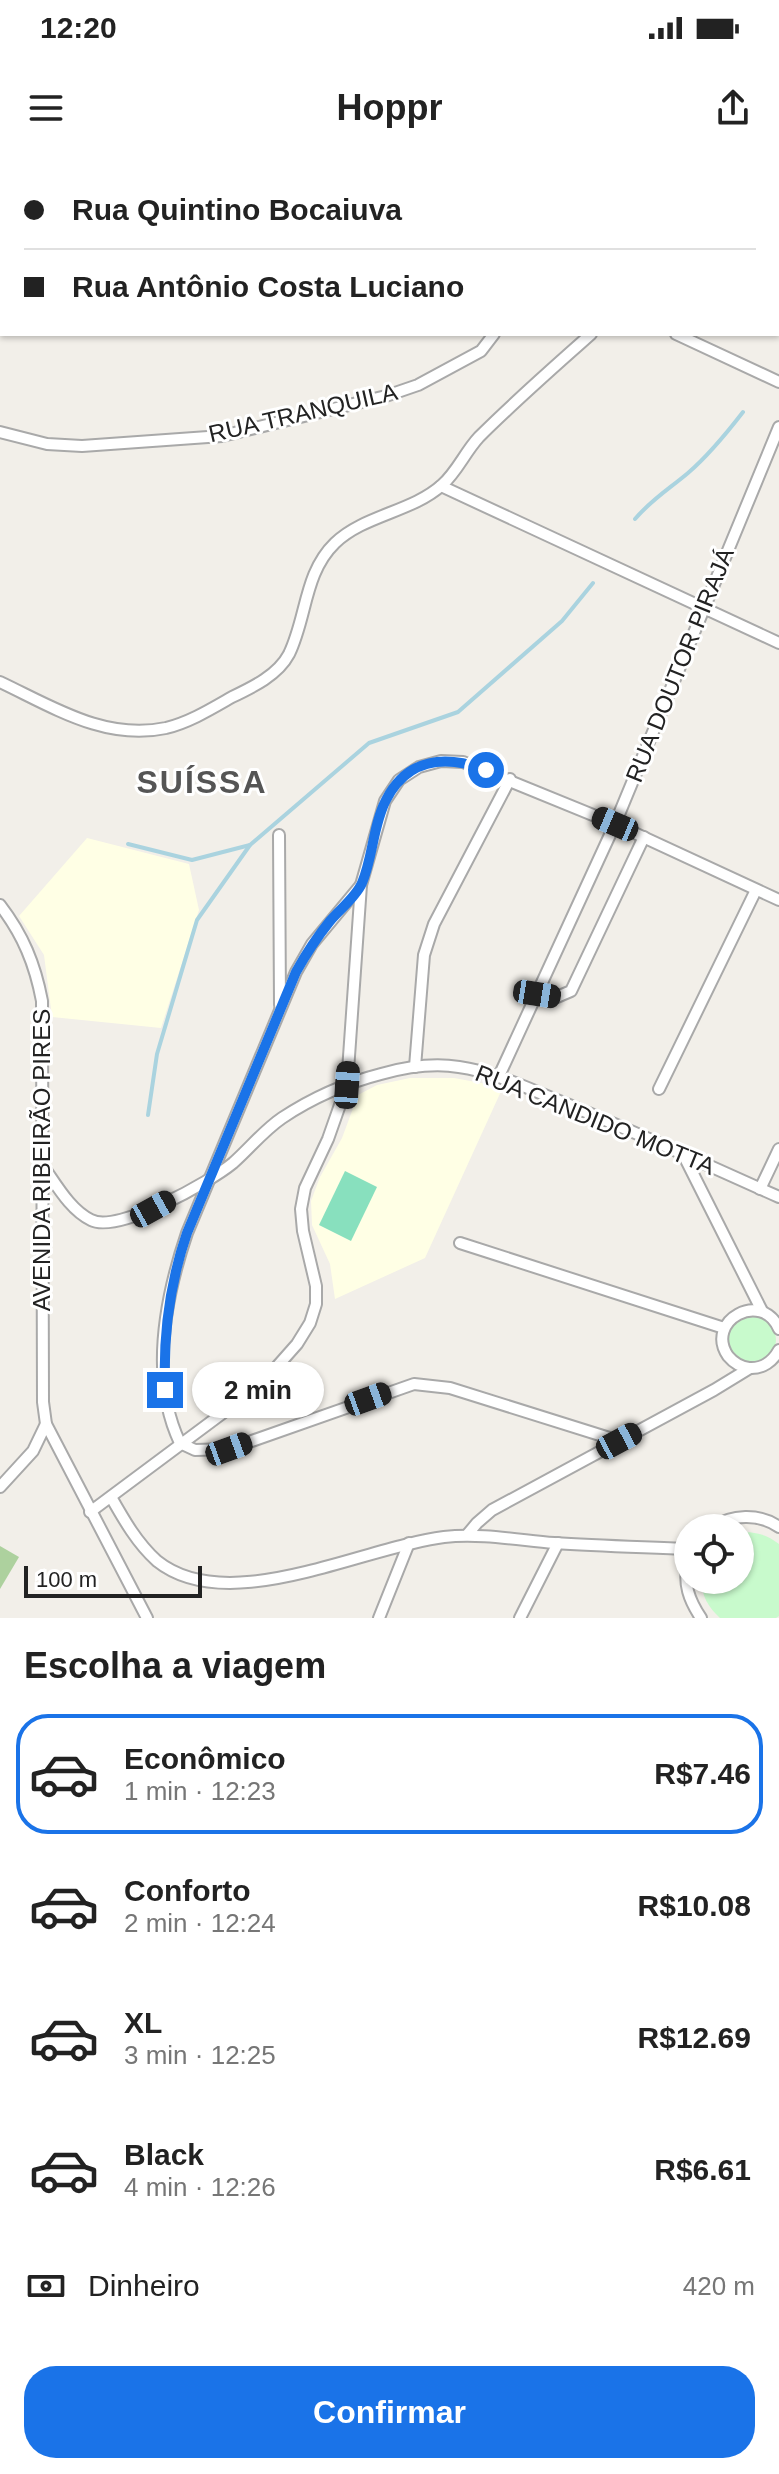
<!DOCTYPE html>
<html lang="pt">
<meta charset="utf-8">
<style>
:root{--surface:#fff;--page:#f6f6f6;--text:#222;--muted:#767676;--line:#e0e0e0;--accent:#1a73e8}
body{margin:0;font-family:Arial,sans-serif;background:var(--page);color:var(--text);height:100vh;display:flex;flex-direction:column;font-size:30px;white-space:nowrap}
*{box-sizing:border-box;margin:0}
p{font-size:26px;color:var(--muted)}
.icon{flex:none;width:44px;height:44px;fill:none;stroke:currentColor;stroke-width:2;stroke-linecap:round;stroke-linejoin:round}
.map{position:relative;height:1458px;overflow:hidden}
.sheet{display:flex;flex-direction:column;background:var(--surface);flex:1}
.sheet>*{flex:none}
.hud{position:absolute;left:0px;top:0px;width:780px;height:176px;box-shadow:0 2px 6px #0004;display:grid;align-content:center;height:176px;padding:0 24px;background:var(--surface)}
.fabs{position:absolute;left:674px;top:1354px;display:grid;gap:16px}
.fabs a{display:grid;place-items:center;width:80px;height:80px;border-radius:50%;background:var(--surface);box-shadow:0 2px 6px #0004;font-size:40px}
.scale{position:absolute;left:24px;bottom:20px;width:178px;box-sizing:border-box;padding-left:8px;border:4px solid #222;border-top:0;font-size:22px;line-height:28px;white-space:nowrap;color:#222;-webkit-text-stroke:6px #fff;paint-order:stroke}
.end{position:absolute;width:36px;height:36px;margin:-18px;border:10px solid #1a73e8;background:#fff;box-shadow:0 0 0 4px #fff}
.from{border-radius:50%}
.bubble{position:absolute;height:56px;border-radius:28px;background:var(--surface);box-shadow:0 2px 6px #0004;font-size:26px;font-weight:600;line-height:56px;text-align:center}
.car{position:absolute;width:24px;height:48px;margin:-24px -12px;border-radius:10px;box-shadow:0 0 6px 2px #0007;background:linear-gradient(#222 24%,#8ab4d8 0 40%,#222 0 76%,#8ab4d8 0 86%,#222 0)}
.hud b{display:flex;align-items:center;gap:28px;height:76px;font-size:30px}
.hud b+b{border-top:2px solid var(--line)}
.hud i{width:20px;height:20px;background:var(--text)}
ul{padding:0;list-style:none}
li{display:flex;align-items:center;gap:24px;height:120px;margin:0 16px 12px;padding:0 8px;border:4px solid transparent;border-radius:32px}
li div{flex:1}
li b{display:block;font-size:30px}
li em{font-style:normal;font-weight:600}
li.on{border-color:var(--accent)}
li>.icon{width:72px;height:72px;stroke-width:1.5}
h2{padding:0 24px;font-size:36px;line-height:96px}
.pay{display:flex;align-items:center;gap:20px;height:88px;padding:0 24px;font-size:30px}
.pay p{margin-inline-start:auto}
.primary-button{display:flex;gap:16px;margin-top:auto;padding:16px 24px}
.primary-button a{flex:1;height:92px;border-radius:32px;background:var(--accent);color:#fff;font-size:32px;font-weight:600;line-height:92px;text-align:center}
.status{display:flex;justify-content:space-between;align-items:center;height:56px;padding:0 40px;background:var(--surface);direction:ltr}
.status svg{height:22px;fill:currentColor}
header{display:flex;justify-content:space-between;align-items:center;height:104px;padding:0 24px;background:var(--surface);font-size:36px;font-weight:600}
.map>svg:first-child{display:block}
</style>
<div class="status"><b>12:20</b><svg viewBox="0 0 49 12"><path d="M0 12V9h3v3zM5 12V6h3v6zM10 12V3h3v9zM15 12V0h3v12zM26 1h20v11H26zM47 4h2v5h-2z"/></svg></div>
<header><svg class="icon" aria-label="menu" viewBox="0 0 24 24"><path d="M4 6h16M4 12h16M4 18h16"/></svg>Hoppr<svg class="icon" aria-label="share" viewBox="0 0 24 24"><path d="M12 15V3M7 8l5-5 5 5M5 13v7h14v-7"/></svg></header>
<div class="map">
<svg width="779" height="1458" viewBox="0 0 779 1458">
<rect width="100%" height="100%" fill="#f2efe9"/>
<!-- education -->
<g fill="#ffffe5">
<polygon points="87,678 189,704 199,750 161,868 52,857 44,795 19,756"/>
<polygon points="410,918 454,918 503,927 425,1098 335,1139 330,1104 312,1065 311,1041 320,1017 342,978 358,935 377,925"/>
</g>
<!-- forest -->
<polygon fill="#add19e" points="0,1386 19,1397 0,1429"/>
<!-- park -->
<g fill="#c8facc">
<circle cx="752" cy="1180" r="24"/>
<path d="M740,1372C756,1372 766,1374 779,1384V1456L776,1458H720C708,1447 702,1436 701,1420H740Z"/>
</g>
<!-- pitch -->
<polygon fill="#88e0be" points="345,1011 377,1027 351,1081 319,1065"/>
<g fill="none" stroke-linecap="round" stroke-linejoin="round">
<!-- stream -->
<g stroke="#aad3df" stroke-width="4">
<polyline points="26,2 53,2"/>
<polyline points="162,2 179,1"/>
<polyline points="0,10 2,9"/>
<path d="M635,359C651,340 669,329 688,313C709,295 726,274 743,252"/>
<polyline points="128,684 192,700 250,685"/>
<polyline points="148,955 157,894 197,760 250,685 369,583 458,552 562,461 593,423"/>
</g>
<!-- street casing -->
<g stroke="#a9a9a9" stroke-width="14">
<g id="street">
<polyline points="201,0 201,2"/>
<polyline points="346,0 346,2"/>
<polyline points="454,2 460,0"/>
<polyline points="773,2 775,0"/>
<polyline points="676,174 779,222"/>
<polyline points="0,272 47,284 82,286 222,276 386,236 418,225 481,191 494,174"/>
<polyline points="441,326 779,483"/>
<path d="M0,522C53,547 105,581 166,568C190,562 211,549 232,537C253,527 278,515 289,494C307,457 304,413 335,383C364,355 412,352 442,325C457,312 465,292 479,277C515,241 553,208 591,174"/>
<polyline points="279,675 280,845"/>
<path d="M361,725L312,784L296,812L187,1073C165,1138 149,1218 180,1283L195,1290L229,1289L414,1224L450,1228L619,1281"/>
<path d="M0,745C23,775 35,804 42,841L43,1242L46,1264L147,1458"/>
<polyline points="537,834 557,837 571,831 644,677"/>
<polyline points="415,907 424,795 434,764 510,619"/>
<polyline points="499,916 615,664 779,267"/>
<polyline points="659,929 756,730"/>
<polyline points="682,992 762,1151"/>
<path d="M43,1006C56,1024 70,1050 91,1060C118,1074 210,1022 233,1003C250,988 263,971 282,958C312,938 346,923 381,914C406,907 434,903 459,907C495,912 529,929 562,942C636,972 707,1005 779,1037"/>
<polyline points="760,1029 779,989"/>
<polyline points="460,1083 724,1168"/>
<path d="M779,1169C762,1129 704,1161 728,1196C733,1202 741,1207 749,1208C763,1209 773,1201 779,1190"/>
<polyline points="0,1327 33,1291 46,1264"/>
<path d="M111,1337C124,1360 137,1383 157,1401C228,1458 363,1387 444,1377C480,1373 518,1380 554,1383C598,1386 643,1387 688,1389"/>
<polyline points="90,1352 247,1235 274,1210 297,1184 310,1163 316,1144 316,1126 303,1071 301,1049 305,1028 328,979 347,925 361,725 385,641 399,620 419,607 441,601 463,602 615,664 779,740"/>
<path d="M711,1368C732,1354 759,1353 779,1367"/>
<polyline points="467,1375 477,1363 492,1350 714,1230 750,1208"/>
<path d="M688,1402C683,1424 689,1440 701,1458"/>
<polyline points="379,1458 409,1383"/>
<polyline points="520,1458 558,1383"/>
</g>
</g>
<!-- secondary casing -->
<g stroke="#707d05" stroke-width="18">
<g id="secondary">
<polyline points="728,2 731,0"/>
<polyline points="0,87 2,87"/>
</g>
</g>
<!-- street -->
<use href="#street" stroke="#fff" stroke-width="10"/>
<!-- secondary -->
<use href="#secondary" stroke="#f7fabf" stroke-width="14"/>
</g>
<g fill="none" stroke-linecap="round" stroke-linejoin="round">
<!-- route -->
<path stroke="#1a73e8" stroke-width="10" d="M165,1230C163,1175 169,1125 187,1073L296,812C306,794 317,777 330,761C340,749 356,737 362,723C373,697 373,665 386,640C408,597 446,595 486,610"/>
</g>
<g text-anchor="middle" stroke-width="6" stroke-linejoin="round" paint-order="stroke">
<!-- street labels -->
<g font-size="24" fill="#222" stroke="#fff">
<text transform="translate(303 253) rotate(-13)" y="8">RUA TRANQUILA</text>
<text transform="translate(680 505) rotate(-68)" y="8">RUA DOUTOR PIRAJÁ</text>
<text transform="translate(595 960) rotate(22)" y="8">RUA CANDIDO MOTTA</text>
<text transform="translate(42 1000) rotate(-90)" y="8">AVENIDA RIBEIRÃO PIRES</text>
</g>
<!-- district labels -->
<g font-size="32" font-weight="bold" letter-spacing="2" fill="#555" stroke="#fff">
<text x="202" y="633">SUÍSSA</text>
</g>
</g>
</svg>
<div class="fabs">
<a><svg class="icon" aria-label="locate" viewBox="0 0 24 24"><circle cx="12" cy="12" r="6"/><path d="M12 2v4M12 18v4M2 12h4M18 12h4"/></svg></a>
</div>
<div class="scale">100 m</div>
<i class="end from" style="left:486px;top:610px"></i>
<i class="end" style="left:165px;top:1230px"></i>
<div class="bubble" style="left:192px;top:1202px;width:132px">2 min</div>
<i class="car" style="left:615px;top:664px;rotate:293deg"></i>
<i class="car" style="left:537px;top:834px;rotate:99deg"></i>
<i class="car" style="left:347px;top:925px;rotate:4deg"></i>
<i class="car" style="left:153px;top:1049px;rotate:61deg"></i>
<i class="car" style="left:368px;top:1239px;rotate:70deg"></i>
<i class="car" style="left:619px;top:1281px;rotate:62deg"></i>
<i class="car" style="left:229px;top:1289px;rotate:70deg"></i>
<div class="hud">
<b><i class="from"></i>Rua Quintino Bocaiuva</b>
<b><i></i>Rua Antônio Costa Luciano</b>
</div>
</div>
<section class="sheet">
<h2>Escolha a viagem</h2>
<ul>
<li class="on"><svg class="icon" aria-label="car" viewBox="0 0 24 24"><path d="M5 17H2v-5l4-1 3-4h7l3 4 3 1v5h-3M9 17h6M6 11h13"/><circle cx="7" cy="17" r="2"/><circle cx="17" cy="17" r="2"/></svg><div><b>Econômico</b><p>1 min · 12:23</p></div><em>R$7.46</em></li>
<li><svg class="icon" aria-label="car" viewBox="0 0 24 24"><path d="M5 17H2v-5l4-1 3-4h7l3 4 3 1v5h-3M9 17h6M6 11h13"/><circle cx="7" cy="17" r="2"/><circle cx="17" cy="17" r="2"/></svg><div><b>Conforto</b><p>2 min · 12:24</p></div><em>R$10.08</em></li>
<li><svg class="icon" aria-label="car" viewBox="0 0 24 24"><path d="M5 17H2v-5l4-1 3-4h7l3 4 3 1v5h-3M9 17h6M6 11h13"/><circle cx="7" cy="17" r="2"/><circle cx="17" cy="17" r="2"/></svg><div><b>XL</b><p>3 min · 12:25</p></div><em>R$12.69</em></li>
<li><svg class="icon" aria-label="car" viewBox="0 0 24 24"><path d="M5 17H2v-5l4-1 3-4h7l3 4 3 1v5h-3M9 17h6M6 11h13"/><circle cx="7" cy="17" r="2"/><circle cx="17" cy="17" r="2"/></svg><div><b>Black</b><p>4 min · 12:26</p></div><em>R$6.61</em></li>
</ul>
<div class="pay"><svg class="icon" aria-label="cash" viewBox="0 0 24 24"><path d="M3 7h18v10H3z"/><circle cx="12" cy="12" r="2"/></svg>Dinheiro<p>420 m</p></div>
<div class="primary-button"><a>Confirmar</a></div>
</section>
